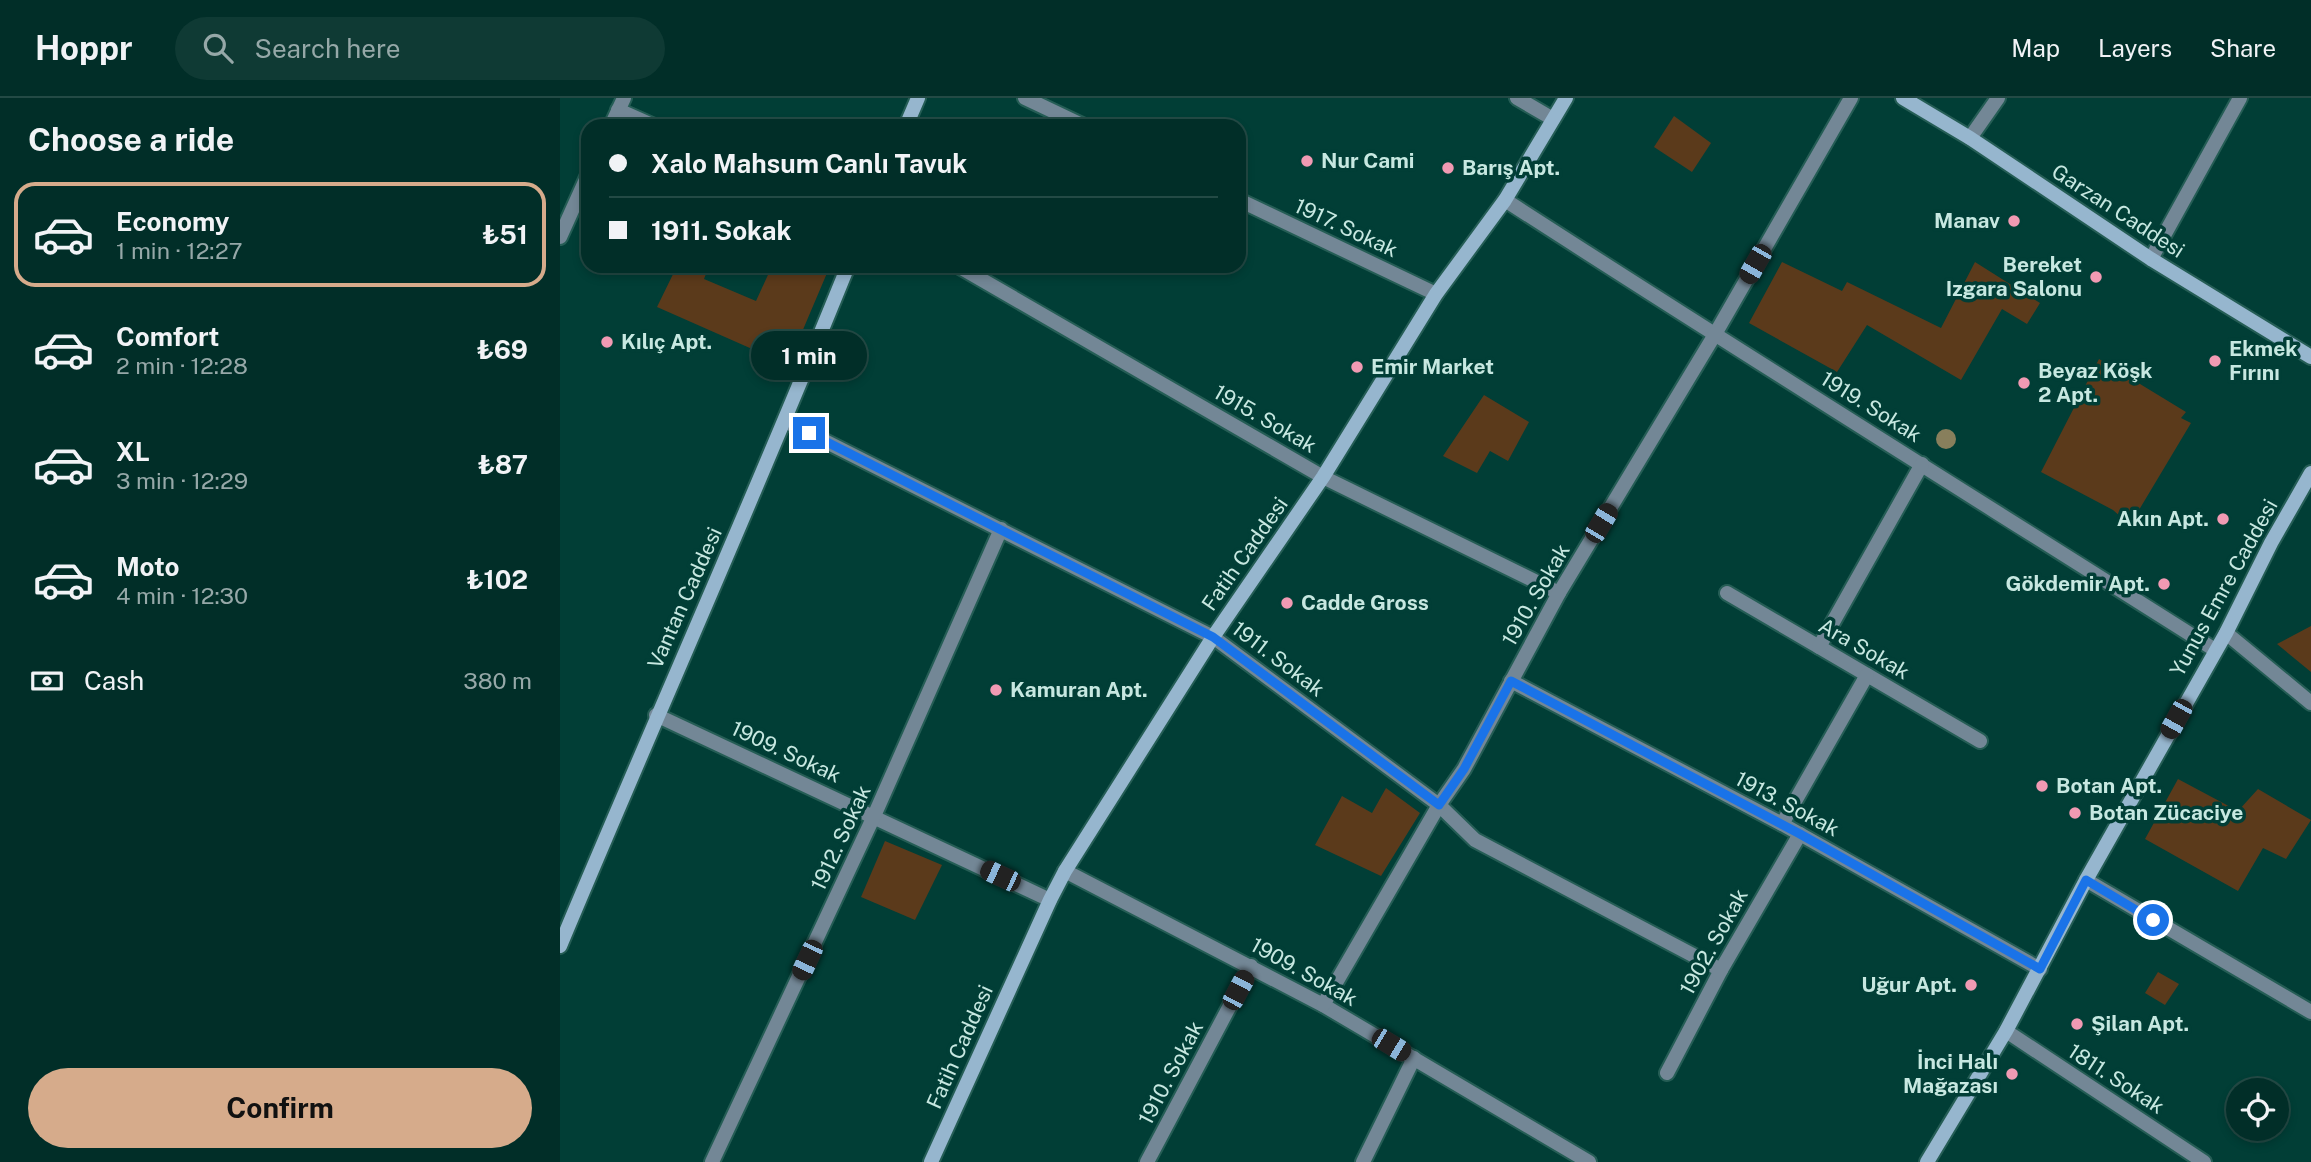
<!DOCTYPE html>
<meta charset="utf-8">
<style>
:root{--surface:#012e28;--page:#0f3a34;--text:#f1f3f6;--muted:#96a8a8;--line:#234a45;--accent:#d6ab8b}
body{margin:0;font-family:"Public Sans",sans-serif;background:var(--page);color:var(--text);height:100vh;display:flex;flex-direction:column;font-size:26px;white-space:nowrap}
*{box-sizing:border-box;margin:0}
p{font-size:23px;color:var(--muted)}
.icon{flex:none;width:38px;height:38px;fill:none;stroke:currentColor;stroke-width:2;stroke-linecap:round;stroke-linejoin:round}
.map{position:relative;flex:1;overflow:hidden}
.drawer{display:flex;flex-direction:column;background:var(--surface);width:560px}
.drawer>*{flex:none}
.guide{position:absolute;left:21px;top:21px;width:665px;height:154px;border-radius:21px;box-shadow:0 4px 10px #0003,0 0 0 2px var(--line);display:grid;align-content:center;height:154px;padding:0 28px;background:var(--surface)}
.buttons{position:absolute;left:1666px;top:980px;display:grid;gap:14px}
.buttons a{display:grid;place-items:center;width:63px;height:63px;border-radius:50%;background:var(--surface);box-shadow:0 4px 10px #0003,0 0 0 2px var(--line);font-size:35px}
.end{position:absolute;width:32px;height:32px;margin:-16px;border:9px solid #1a73e8;background:#fff;box-shadow:0 0 0 4px #fff}
.from{border-radius:50%}
.bubble{position:absolute;height:49px;border-radius:24px;background:var(--surface);box-shadow:0 4px 10px #0003,0 0 0 2px var(--line);font-size:23px;font-weight:700;line-height:49px;text-align:center}
.car{position:absolute;width:21px;height:42px;margin:-21px -10px;border-radius:9px;box-shadow:0 0 5px 2px #0007;background:linear-gradient(#222 24%,#8ab4d8 0 40%,#222 0 76%,#8ab4d8 0 86%,#222 0)}
.guide b{display:flex;align-items:center;gap:24px;height:66px;font-size:26px}
.guide b+b{border-top:2px solid var(--line)}
.guide i{width:18px;height:18px;background:var(--text)}
ul{padding:0;list-style:none}
li{display:flex;align-items:center;gap:21px;height:105px;margin:0 14px 10px;padding:0 14px;border:4px solid transparent;border-radius:21px}
li div{flex:1}
li b{display:block;font-size:26px}
li em{font-style:normal;font-weight:700}
li.active{border-color:var(--accent)}
li>.icon{width:63px;height:63px;stroke-width:1.5}
h2{padding:0 28px;font-size:32px;line-height:84px}
.pay{display:flex;align-items:center;gap:18px;height:77px;padding:0 28px;font-size:26px}
.pay p{margin-inline-start:auto}
.action{display:flex;gap:14px;margin-top:auto;padding:14px 28px}
.action a{flex:1;height:80px;border-radius:42px;background:var(--accent);color:#111;font-size:28px;font-weight:700;line-height:80px;text-align:center}
header{display:flex;align-items:center;gap:42px;box-sizing:border-box;height:98px;padding:0 35px;background:var(--surface);border-bottom:2px solid var(--line)}
header strong{font-size:33px}
nav{display:flex;gap:38px;margin-inline-start:auto;font-size:24px}
.search{width:490px;height:63px;background:var(--page);display:flex;align-items:center;gap:18px;box-sizing:border-box;padding:0 24px;border-radius:38px;color:var(--muted);font-size:26px}
main{display:flex;flex:1;min-height:0}
.map>svg:first-child{display:block}
</style>
<header>
<strong>Hoppr</strong>
<div class="search"><svg class="icon" aria-label="search" viewBox="0 0 24 24"><circle cx="10" cy="10" r="6"/><path d="M15 15l6 6"/></svg>Search here</div>
<nav><a>Map</a><a>Layers</a><a>Share</a></nav>
</header>
<main>
<section class="drawer">
<h2>Choose a ride</h2>
<ul>
<li class="active"><svg class="icon" aria-label="car" viewBox="0 0 24 24"><path d="M5 17H2v-5l4-1 3-4h7l3 4 3 1v5h-3M9 17h6M6 11h13"/><circle cx="7" cy="17" r="2"/><circle cx="17" cy="17" r="2"/></svg><div><b>Economy</b><p>1 min · 12:27</p></div><em>₺51</em></li>
<li><svg class="icon" aria-label="car" viewBox="0 0 24 24"><path d="M5 17H2v-5l4-1 3-4h7l3 4 3 1v5h-3M9 17h6M6 11h13"/><circle cx="7" cy="17" r="2"/><circle cx="17" cy="17" r="2"/></svg><div><b>Comfort</b><p>2 min · 12:28</p></div><em>₺69</em></li>
<li><svg class="icon" aria-label="car" viewBox="0 0 24 24"><path d="M5 17H2v-5l4-1 3-4h7l3 4 3 1v5h-3M9 17h6M6 11h13"/><circle cx="7" cy="17" r="2"/><circle cx="17" cy="17" r="2"/></svg><div><b>XL</b><p>3 min · 12:29</p></div><em>₺87</em></li>
<li><svg class="icon" aria-label="car" viewBox="0 0 24 24"><path d="M5 17H2v-5l4-1 3-4h7l3 4 3 1v5h-3M9 17h6M6 11h13"/><circle cx="7" cy="17" r="2"/><circle cx="17" cy="17" r="2"/></svg><div><b>Moto</b><p>4 min · 12:30</p></div><em>₺102</em></li>
</ul>
<div class="pay"><svg class="icon" aria-label="cash" viewBox="0 0 24 24"><path d="M3 7h18v10H3z"/><circle cx="12" cy="12" r="2"/></svg>Cash<p>380 m</p></div>
<div class="action"><a>Confirm</a></div>
</section>
<div class="map">
<svg width="1751" height="1064" viewBox="0 0 1751 1064">
<rect width="100%" height="100%" fill="#013e36"/>
<!-- green -->
<g fill="#5b3a1b">
<polygon points="1114,18 1151,45 1132,74 1094,49"/>
<polygon points="1222,164 1282,193 1287,184 1381,230 1415,164 1480,205 1467,226 1442,211 1401,282 1307,227 1277,274 1189,225"/>
<polygon points="117,168 149,168 144,181 196,203 212,168 270,168 228,267 97,209"/>
<polygon points="1539,261 1626,314 1621,320 1631,325 1570,427 1553,412 1481,374"/>
<polygon points="924,297 969,324 948,363 930,353 917,375 883,358"/>
<polygon points="1751,528 1751,574 1717,546"/>
<polygon points="1618,681 1678,713 1698,691 1751,722 1726,761 1703,750 1678,793 1585,741"/>
<polygon points="826,690 860,715 821,778 755,747 782,698 812,715"/>
<polygon points="325,743 382,767 355,822 301,799"/>
<polygon points="1598,874 1619,886 1605,907 1585,895"/>
</g>
<g fill="none" stroke-linecap="round" stroke-linejoin="round">
<!-- street casing -->
<g stroke="#255d55" stroke-width="18">
<g id="street">
<polyline points="465,0 524,28"/>
<polyline points="957,0 993,21"/>
<polyline points="58,12 94,28"/>
<polyline points="51,28 64,0"/>
<polyline points="1410,40 1438,0"/>
<polyline points="679,102 876,196"/>
<path d="M945,102C1180,254 1418,402 1655,552"/>
<polyline points="0,139 28,77"/>
<polyline points="1591,161 1680,0"/>
<polyline points="398,168 763,379 999,495"/>
<polyline points="225,323 653,539 879,707 915,742 1161,872"/>
<polyline points="1167,495 1420,643"/>
<polyline points="1666,535 1751,605"/>
<polyline points="1259,549 1362,366"/>
<polyline points="951,583 1222,726 1480,871"/>
<polyline points="96,617 490,802"/>
<polyline points="1222,726 1307,577"/>
<polyline points="505,773 763,907 1029,1064"/>
<polyline points="1526,782 1751,914"/>
<polyline points="763,907 879,707 904,671 999,495 1154,238 1291,0"/>
<polyline points="1446,933 1644,1064"/>
<polyline points="1107,975 1161,872 1240,736"/>
<polyline points="152,1064 314,718 441,431"/>
<polyline points="587,1064 691,868"/>
<polyline points="803,1064 854,960"/>
</g>
</g>
<!-- secondary casing -->
<g stroke="#255d55" stroke-width="18">
<g id="secondary">
<polyline points="1343,0 1410,40 1591,161 1751,259"/>
<polyline points="346,28 358,0"/>
<path d="M0,848C95,621 196,396 288,168"/>
<polyline points="371,1064 490,802 505,773 653,539 763,379 876,196 945,102 1006,0"/>
<polyline points="1367,1064 1446,933 1526,782 1666,535 1711,445 1751,375"/>
</g>
</g>
<!-- street -->
<use href="#street" stroke="#738796" stroke-width="14"/>
<!-- secondary -->
<use href="#secondary" stroke="#96b6ce" stroke-width="14"/>
</g>
<!-- trees -->
<circle fill="#887f5c" cx="1386" cy="341" r="10"/>
<g fill="none" stroke-linecap="round" stroke-linejoin="round">
<!-- route -->
<polyline stroke="#1a73e8" stroke-width="9" points="249,335 653,539 879,707 904,671 951,583 1240,736 1480,871 1526,782 1593,822"/>
</g>
<!-- markers -->
<g fill="#f19ab3" stroke="#013e36" stroke-width="2.5">
<circle cx="747" cy="63" r="7"/>
<circle cx="888" cy="70" r="7"/>
<circle cx="1454" cy="123" r="7"/>
<circle cx="1536" cy="179" r="7"/>
<circle cx="47" cy="244" r="7"/>
<circle cx="1655" cy="263" r="7"/>
<circle cx="797" cy="269" r="7"/>
<circle cx="1464" cy="285" r="7"/>
<circle cx="1663" cy="421" r="7"/>
<circle cx="1604" cy="486" r="7"/>
<circle cx="727" cy="505" r="7"/>
<circle cx="436" cy="592" r="7"/>
<circle cx="1482" cy="688" r="7"/>
<circle cx="1515" cy="715" r="7"/>
<circle cx="1411" cy="887" r="7"/>
<circle cx="1517" cy="926" r="7"/>
<circle cx="1452" cy="976" r="7"/>
</g>
<g text-anchor="middle" stroke-width="7" stroke-linejoin="round" paint-order="stroke">
<!-- poi labels -->
<g font-size="21" font-weight="bold" fill="#c7e8e1" stroke="#013e36" text-anchor="start">
<text x="761" y="70">Nur Cami</text>
<text x="902" y="77">Barış Apt.</text>
<text x="1440" y="130" text-anchor="end">Manav</text>
<text x="1522" y="174" text-anchor="end">Bereket<tspan x="1522" dy="24">Izgara Salonu</tspan></text>
<text x="61" y="251">Kılıç Apt.</text>
<text x="1669" y="258">Ekmek<tspan x="1669" dy="24">Fırını</tspan></text>
<text x="811" y="276">Emir Market</text>
<text x="1478" y="280">Beyaz Köşk<tspan x="1478" dy="24">2 Apt.</tspan></text>
<text x="1649" y="428" text-anchor="end">Akın Apt.</text>
<text x="1590" y="493" text-anchor="end">Gökdemir Apt.</text>
<text x="741" y="512">Cadde Gross</text>
<text x="450" y="599">Kamuran Apt.</text>
<text x="1496" y="695">Botan Apt.</text>
<text x="1529" y="722">Botan Zücaciye</text>
<text x="1397" y="894" text-anchor="end">Uğur Apt.</text>
<text x="1531" y="933">Şilan Apt.</text>
<text x="1438" y="971" text-anchor="end">İnci Halı<tspan x="1438" dy="24">Mağazası</tspan></text>
</g>
<!-- street labels -->
<g font-size="21" fill="#c7e8e1" stroke="#013e36">
<text transform="translate(1558 113) rotate(33)" y="7">Garzan Caddesi</text>
<text transform="translate(786 130) rotate(25)" y="7">1917. Sokak</text>
<text transform="translate(1311 309) rotate(32)" y="7">1919. Sokak</text>
<text transform="translate(705 321) rotate(30)" y="7">1915. Sokak</text>
<text transform="translate(685 456) rotate(-55)" y="7">Fatih Caddesi</text>
<text transform="translate(1664 490) rotate(-61)" y="7">Yunus Emre Caddesi</text>
<text transform="translate(976 497) rotate(-60)" y="7">1910. Sokak</text>
<text transform="translate(125 500) rotate(-66)" y="7">Vantan Caddesi</text>
<text transform="translate(1304 551) rotate(30)" y="7">Ara Sokak</text>
<text transform="translate(718 561) rotate(37)" y="7">1911. Sokak</text>
<text transform="translate(226 654) rotate(25)" y="7">1909. Sokak</text>
<text transform="translate(1227 706) rotate(28)" y="7">1913. Sokak</text>
<text transform="translate(281 740) rotate(-65)" y="7">1912. Sokak</text>
<text transform="translate(1154 844) rotate(-61)" y="7">1902. Sokak</text>
<text transform="translate(744 874) rotate(29)" y="7">1909. Sokak</text>
<text transform="translate(400 949) rotate(-66)" y="7">Fatih Caddesi</text>
<text transform="translate(611 975) rotate(-62)" y="7">1910. Sokak</text>
<text transform="translate(1556 981) rotate(33)" y="7">1811. Sokak</text>
</g>
</g>
</svg>
<div class="buttons">
<a><svg class="icon" aria-label="locate" viewBox="0 0 24 24"><circle cx="12" cy="12" r="6"/><path d="M12 2v4M12 18v4M2 12h4M18 12h4"/></svg></a>
</div>
<i class="end from" style="left:1593px;top:822px"></i>
<i class="end" style="left:249px;top:335px"></i>
<div class="bubble" style="left:191px;top:233px;width:116px">1 min</div>
<i class="car" style="left:1195px;top:166px;rotate:210deg"></i>
<i class="car" style="left:1041px;top:425px;rotate:31deg"></i>
<i class="car" style="left:1616px;top:621px;rotate:209deg"></i>
<i class="car" style="left:440px;top:778px;rotate:295deg"></i>
<i class="car" style="left:247px;top:862px;rotate:205deg"></i>
<i class="car" style="left:678px;top:892px;rotate:28deg"></i>
<i class="car" style="left:831px;top:947px;rotate:121deg"></i>
<div class="guide">
<b><i class="from"></i>Xalo Mahsum Canlı Tavuk</b>
<b><i></i>1911. Sokak</b>
</div>
</div>
</main>
